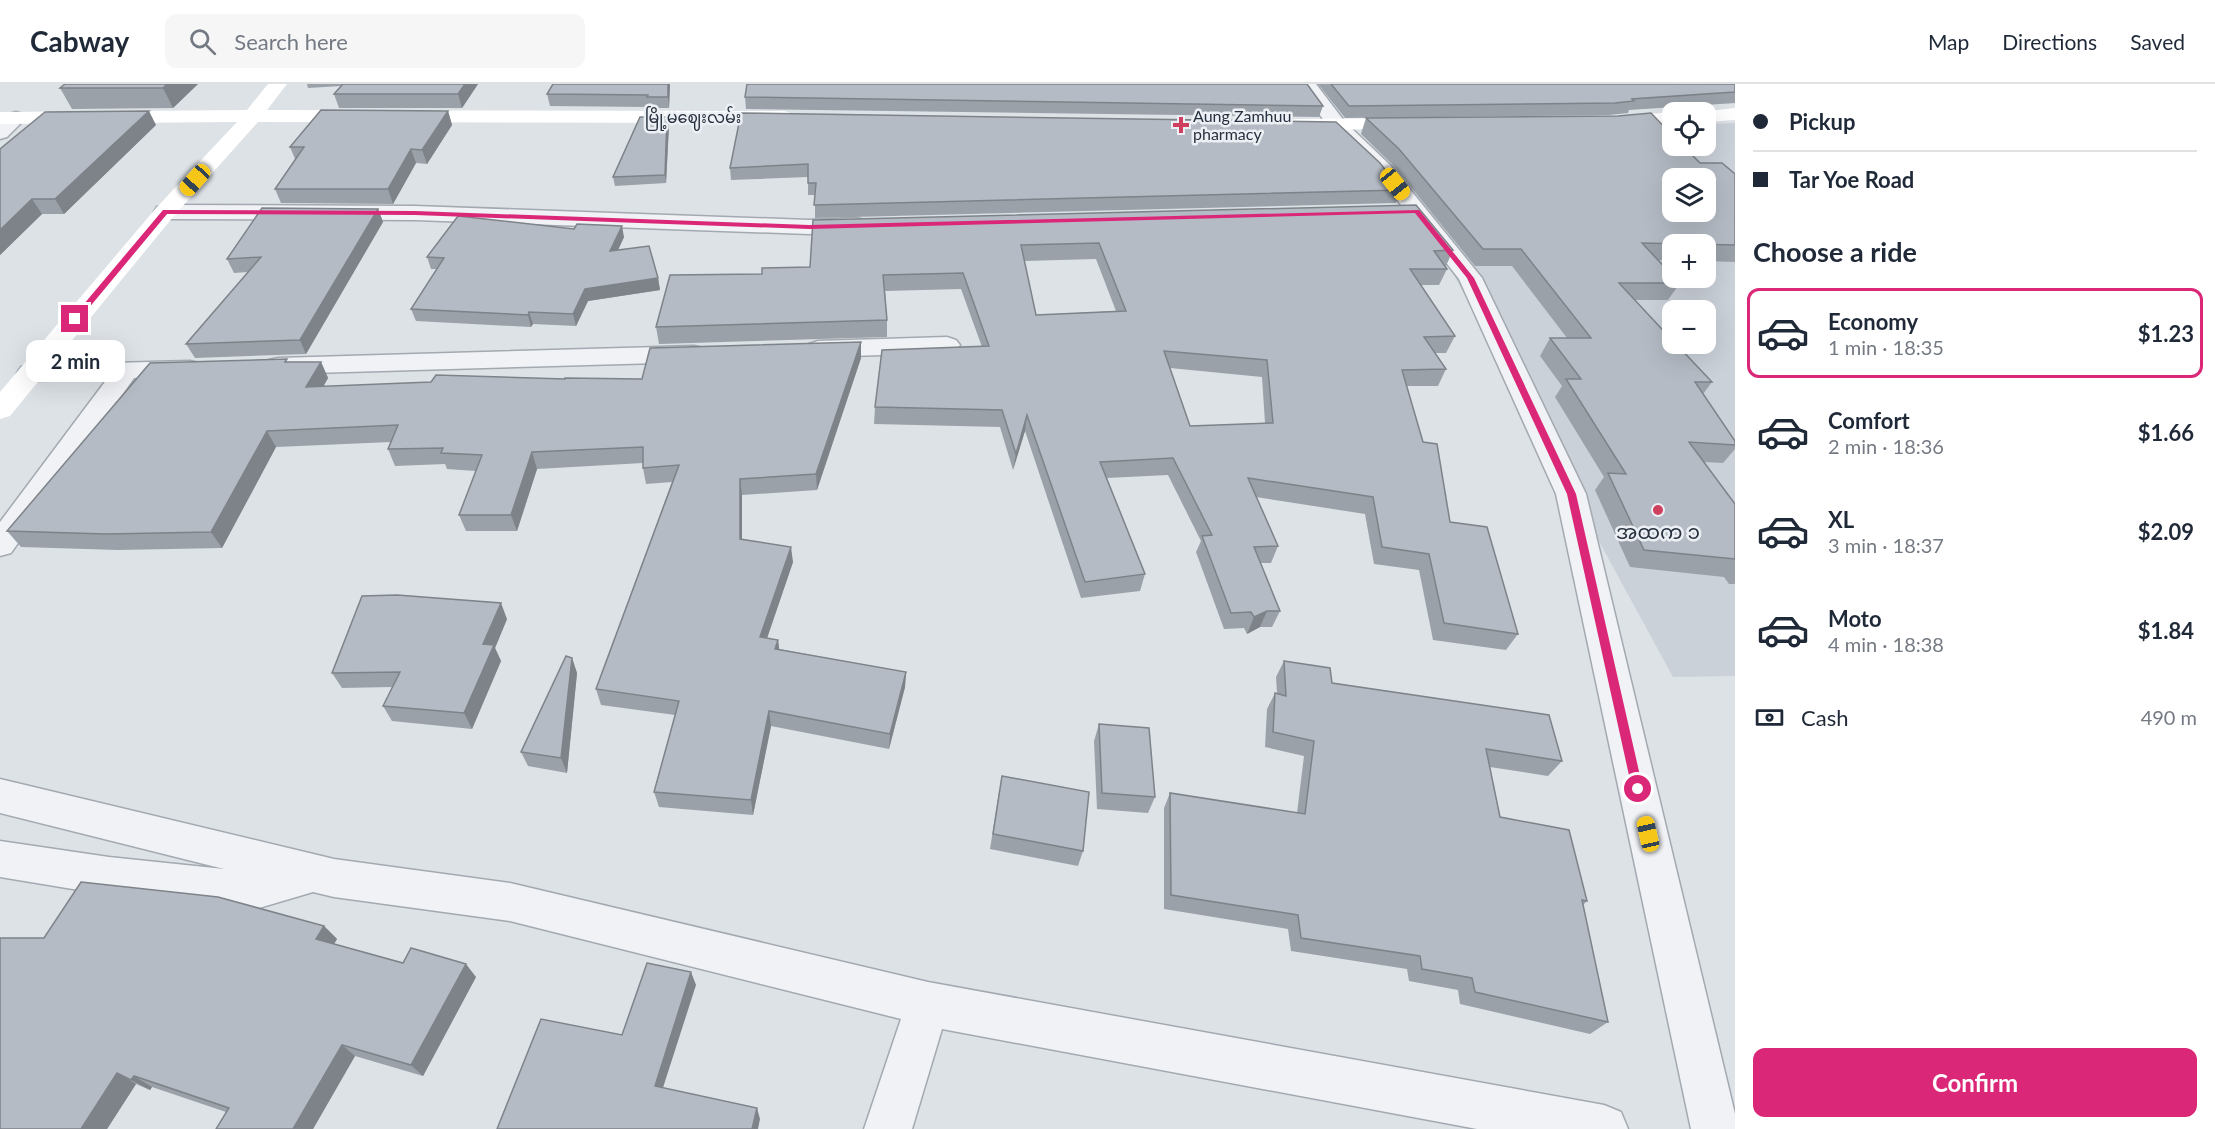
<!DOCTYPE html>
<meta charset="utf-8">
<style>
:root{--surface:#fff;--page:#f6f6f7;--text:#1f2937;--muted:#747a83;--line:#e0e1e3;--accent:#db2777}
body{margin:0;font-family:Lato,"Noto Sans Myanmar",sans-serif;background:var(--page);color:var(--text);height:100vh;display:flex;flex-direction:column;font-size:22px;white-space:nowrap}
*{box-sizing:border-box;margin:0}
p{font-size:20px;color:var(--muted)}
.icon{flex:none;width:33px;height:33px;fill:none;stroke:currentColor;stroke-width:2;stroke-linecap:round;stroke-linejoin:round}
.map{position:relative;flex:1;overflow:hidden}
.panel{display:flex;flex-direction:column;background:var(--surface);width:480px}
.panel>*{flex:none}
.hud{display:grid;align-content:center;height:132px;padding:0 18px;background:var(--surface)}
.buttons{position:absolute;left:1662px;top:18px;display:grid;gap:12px}
.buttons a{display:grid;place-items:center;width:54px;height:54px;border-radius:12px;background:var(--surface);box-shadow:0 6px 24px #0002;font-size:30px}
.end{position:absolute;width:27px;height:27px;margin:-14px;border:8px solid #db2777;background:#fff;box-shadow:0 0 0 3px #fff}
.from{border-radius:50%}
.bubble{position:absolute;height:42px;border-radius:12px;background:var(--surface);box-shadow:0 6px 24px #0002;font-size:20px;font-weight:700;line-height:42px;text-align:center}
.car{position:absolute;width:18px;height:36px;margin:-18px -9px;border-radius:8px;box-shadow:0 0 4px 2px #0007;background:linear-gradient(#f5c518 24%,#345 0 40%,#f5c518 0 76%,#345 0 86%,#f5c518 0)}
.hud b{display:flex;align-items:center;gap:21px;height:57px;font-size:22px}
.hud b+b{border-top:2px solid var(--line)}
.hud i{width:15px;height:15px;background:var(--text)}
ul{padding:0;list-style:none}
li{display:flex;align-items:center;gap:18px;height:90px;margin:0 12px 9px;padding:0 6px;border:3px solid transparent;border-radius:12px}
li div{flex:1}
li b{display:block;font-size:22px}
li em{font-style:normal;font-weight:700}
li.selected{border-color:var(--accent)}
li>.icon{width:54px;height:54px;stroke-width:1.5}
h2{padding:0 18px;font-size:27px;line-height:72px}
.pay{display:flex;align-items:center;gap:15px;height:66px;padding:0 18px;font-size:22px}
.pay p{margin-inline-start:auto}
.primary-button{display:flex;gap:12px;margin-top:auto;padding:12px 18px}
.primary-button a{flex:1;height:69px;border-radius:12px;background:var(--accent);color:#fff;font-size:24px;font-weight:700;line-height:69px;text-align:center}
header{display:flex;align-items:center;gap:36px;box-sizing:border-box;height:84px;padding:0 30px;background:var(--surface);border-bottom:2px solid var(--line)}
header strong{font-size:28px}
nav{display:flex;gap:33px;margin-inline-start:auto;font-size:21px}
.search{width:420px;height:54px;background:var(--page);display:flex;align-items:center;gap:15px;box-sizing:border-box;padding:0 21px;border-radius:12px;color:var(--muted);font-size:22px}
main{display:flex;flex:1;min-height:0}
.map>svg:first-child{display:block}
</style>
<header>
<strong>Cabway</strong>
<div class="search"><svg class="icon" aria-label="search" viewBox="0 0 24 24"><circle cx="10" cy="10" r="6"/><path d="M15 15l6 6"/></svg>Search here</div>
<nav><a>Map</a><a>Directions</a><a>Saved</a></nav>
</header>
<main>
<div class="map">
<svg width="1735" height="1045" viewBox="0 0 1735 1045">
<rect width="100%" height="100%" fill="#dde2e7"/>
<!-- built -->
<path fill="#cbd1d9" fill-rule="evenodd" d="M1735,39V592L1673,593L1426,140L1360,44L1672,40V62H1706V40ZM1672,94H1706V128H1672ZM1672,160H1706V194H1672ZM1672,226H1706V260H1672Z"/>
<g fill="none" stroke-linecap="round" stroke-linejoin="round">
<!-- street casing -->
<g stroke="#a3a9b1" stroke-width="3">
<g id="street">
<polygon points="1297,0 1316,0 1345,38 1391,82 1482,194 1586,410 1735,1030 1735,1045 1691,1045 1556,410 1459,195 1377,90 1331,46"/>
<polygon points="16,28 23,30 26,34 7,53 0,55 0,38 9,30"/>
<polygon points="165,121 415,122 809,136 856,134 864,136 867,141 864,146 809,150 415,136 165,135 157,133 154,128 157,123"/>
<polygon points="947,253 956,256 960,261 956,266 947,269 818,273 809,270 805,265 809,260 818,257"/>
<polygon points="694,262 703,264 707,270 703,276 694,278 278,290 269,288 265,282 269,276 278,274"/>
<polygon points="190,277 199,279 203,285 199,291 134,294 11,469 0,472 0,438 107,295 30,297 21,295 17,289 21,283 30,281"/>
<polygon points="0,695 334,775 510,799 928,898 1604,1021 1621,1028 1628,1045 1477,1045 942,945 912,1045 864,1045 901,935 510,837 334,813 313,808 252,826 109,811 0,793 0,757 109,773 224,785 0,729"/>
</g>
</g>
<!-- street -->
<use href="#street" fill="#f0f2f5" fill-rule="evenodd"/>
<!-- secondary -->
<g fill="#fff" fill-rule="evenodd">
<polygon points="268,0 287,0 267,26 784,27 791,29 794,33 791,37 784,39 258,38 173,133 10,332 0,335 0,308 157,123 237,38 0,40 0,28 247,26"/>
<polygon points="1735,24 1735,36 1706,38 1706,28 1699,28"/>
<polygon points="1672,28 1672,40 1613,45 1606,43 1603,39 1606,35 1613,33"/>
<polygon points="1408,34 1415,36 1418,40 1415,44 1295,47 1288,45 1285,41 1288,37 1295,35"/>
</g>
</g>
<!-- wall -->
<g fill="#9ba1a9" fill-rule="evenodd">
<polygon points="65,0 198,0 173,24 72,25 60,4"/>
<polygon points="307,0 478,0 462,24 339,24 334,10 341,2 308,4"/>
<polygon points="553,0 670,0 669,24 649,24 648,23 550,22 547,10"/>
<polygon points="1318,0 1735,0 1735,19 1629,26 1628,29 1609,31 1345,34"/>
<polygon points="745,13 1323,22 1319,33 746,25"/>
<polygon points="448,27 452,41 427,80 416,79 393,120 281,119 275,105 295,75 290,63"/>
<polygon points="741,29 1401,106 1396,119 815,134 815,111 808,111 808,93 731,96 730,84"/>
<polygon points="1366,34 1700,79 1735,90 1735,178 1706,177 1706,160 1672,160 1672,177 1659,176 1680,199 1668,216 1635,216 1712,298 1703,310 1735,357 1735,365 1723,379 1704,378 1735,420 1735,500 1729,500 1724,493 1630,483 1595,406 1604,393 1555,313 1562,302 1540,272 1550,254 1567,254 1512,182 1475,182 1393,81 1361,50"/>
<polygon points="156,41 64,130 42,130 0,171 0,65"/>
<polygon points="669,41 666,99 615,102 613,93"/>
<polygon points="378,125 383,138 306,270 195,274 186,260 248,188 234,189 227,175"/>
<path d="M813,136L1453,166L1446,182H1445L1447,185L1439,201H1420L1455,252L1446,269H1435L1446,285L1438,302H1406L1423,358L1450,438L1518,550L1506,566L1433,556L1419,486L1374,480L1365,430L1256,413L1278,462L1271,479H1260L1280,527L1272,543H1260L1247,550L1244,544L1224,545L1196,468L1201,457L1168,391L1107,394L1145,490L1140,507L1081,514L1025,347L1013,386L1000,343L874,340L875,323L982,263L961,205L885,207L887,236V253L659,260L656,243L762,190L810,183ZM1096,175L1116,227L1036,231L1024,177ZM1170,284L1262,293L1265,339L1190,342Z"/>
<polygon points="624,153 618,166 658,194 660,206 588,217 576,242 533,240 531,243 416,237 411,225 437,185 431,185 427,173"/>
<polygon points="861,258 861,274 817,406 742,411 742,456 793,478 767,554 778,556 779,565 906,588 905,603 889,665 771,642 753,731 659,723 654,708 675,631 601,621 596,605 672,398 646,400 643,384 643,379 537,385 517,447 466,447 459,431 476,387 447,385 445,380 395,382 388,365 391,358 276,363 222,464 118,466 21,463 7,447 288,278 321,278 328,294 323,303 565,295 642,295"/>
<polygon points="507,535 495,564 501,577 472,645 392,637 383,622 392,603 342,604 332,589"/>
<polygon points="572,574 577,589 567,689 528,682 521,668"/>
<polygon points="1284,577 1332,599 1562,677 1548,692 1490,683 1500,733 1587,817 1583,821 1608,938 1590,950 1460,920 1458,906 1409,897 1407,885 1291,867 1288,845 1164,825 1164,724 1170,709 1297,729 1304,672 1265,663 1267,625 1275,609 1277,609 1276,593"/>
<polygon points="1099,640 1155,713 1148,729 1097,725 1094,657"/>
<polygon points="999,708 1083,767 1078,782 990,765"/>
<polygon points="324,842 337,855 334,860 403,879 476,893 423,992 355,972 313,1045 216,1045 226,1028 152,1003 150,1006 136,1000 107,1045 0,1045 44,854"/>
</g>
<!-- shaded-wall -->
<g fill="#7e8389">
<polygon points="167,0 198,0 173,24 163,4"/>
<polygon points="465,0 478,0 462,24 458,10"/>
<polygon points="668,0 670,0 669,24 668,13"/>
<polygon points="149,27 156,41 64,130 55,115"/>
<polygon points="448,27 452,41 427,80 422,66"/>
<polygon points="667,33 669,41 666,99 665,91"/>
<polygon points="411,65 416,79 393,120 388,105"/>
<polygon points="32,115 42,130 0,171 0,146"/>
<polygon points="378,125 383,138 306,270 300,256"/>
<polygon points="622,142 624,153 612,179 610,167"/>
<polygon points="658,194 660,206 588,217 576,242 573,230 585,205"/>
<polygon points="529,228 533,240 531,243 528,231"/>
<polygon points="861,258 861,274 817,406 816,390"/>
<polygon points="321,278 328,294 314,319 306,303"/>
<polygon points="1027,331 1025,347 1013,386 1016,370"/>
<polygon points="267,347 276,363 222,464 211,448"/>
<polygon points="532,368 537,385 517,447 511,431"/>
<polygon points="740,395 742,411 742,471 740,455"/>
<polygon points="791,463 793,478 762,569 760,553"/>
<polygon points="501,519 507,535 495,564 501,577 472,645 464,629 483,560"/>
<polygon points="1267,527 1260,543 1247,550 1254,533"/>
<polygon points="778,556 780,571 775,565"/>
<polygon points="572,574 577,589 567,689 561,674"/>
<polygon points="906,588 905,603 889,665 890,650"/>
<polygon points="769,627 771,642 753,731 751,716"/>
<polygon points="324,842 337,855 329,868 316,855"/>
<polygon points="466,880 476,893 423,992 411,981"/>
<polygon points="691,888 696,901 660,1013 655,1002"/>
<polygon points="342,961 355,972 313,1045 293,1045"/>
<polygon points="117,989 136,1000 107,1045 81,1045"/>
<polygon points="134,992 152,1003 150,1006 131,996"/>
<polygon points="757,1024 760,1035 758,1045 752,1045"/>
</g>
<!-- building -->
<g fill="#b4bbc4" stroke="#7e8389" stroke-width="1.5" fill-rule="evenodd">
<polygon points="65,0 167,0 163,4 60,4"/>
<polygon points="343,0 465,0 458,10 334,10"/>
<polygon points="553,0 668,0 668,13 647,13 648,11 547,10"/>
<polygon points="747,0 1307,0 1323,22 745,13"/>
<polygon points="1331,0 1735,0 1735,8 1632,15 1634,17 1615,19 1349,22"/>
<polygon points="321,26 448,27 422,66 411,65 388,105 275,105 304,63 290,63"/>
<polygon points="149,27 55,115 32,115 0,146 0,65 45,28"/>
<polygon points="741,29 1336,38 1380,79 1401,106 814,121 816,99 808,99 808,80 730,84"/>
<path d="M1651,29L1672,51V62H1683L1700,79H1722L1735,90V161L1642,159L1672,191V194H1675L1680,199H1619L1672,256V260H1676L1712,298H1695L1735,357V361L1689,358L1735,420V475L1644,466L1608,389L1626,390L1566,295H1581L1550,254H1591L1521,165H1483L1399,65L1366,34L1618,32ZM1672,94H1706V128H1672Z"/>
<polygon points="640,33 667,33 665,91 613,93"/>
<path d="M1416,121L1453,166L1434,167L1447,185H1410L1455,252L1424,253L1446,285L1402,286L1423,358L1437,360L1450,438L1487,443L1518,550L1444,539L1429,470L1382,463L1373,413L1248,394L1278,462L1254,463L1280,527H1267L1254,533L1251,528L1231,529L1202,452L1212,451L1173,374L1100,378L1145,490L1085,498L1027,331L1016,370L1002,326L875,323L882,266L989,262L963,189L883,191L887,236L656,243L670,191L762,190V184L810,183L813,136ZM1099,159L1126,227L1036,231L1021,161ZM1164,267L1267,276L1273,339L1190,342Z"/>
<polygon points="262,124 378,125 300,256 186,260 261,173 227,175"/>
<polygon points="458,132 574,145 577,140 622,142 610,167 649,162 658,194 585,205 573,230 529,228 528,231 411,225 444,174 427,173"/>
<polygon points="861,258 816,390 740,395 740,455 791,463 760,553 778,556 775,565 906,588 890,650 769,627 751,716 654,708 679,617 596,605 679,381 643,384 643,363 532,368 511,431 459,431 482,371 441,369 443,364 388,365 398,341 267,347 211,448 106,450 7,447 150,279 287,275 285,278 321,278 306,303 431,298 436,291 565,295 565,294 642,295 650,264"/>
<polygon points="397,511 501,519 483,560 494,561 464,629 383,622 400,588 332,589 362,512"/>
<polygon points="566,572 572,574 561,674 521,668"/>
<polygon points="1284,577 1330,584 1332,599 1549,631 1562,677 1486,665 1500,733 1569,746 1587,817 1582,816 1608,938 1475,908 1472,894 1422,885 1420,872 1301,854 1298,831 1171,811 1170,709 1305,730 1314,657 1273,648 1275,609 1286,612"/>
<polygon points="1099,640 1149,644 1155,713 1102,709"/>
<polygon points="1002,692 1089,708 1083,767 993,750"/>
<polygon points="81,798 218,813 324,842 316,855 403,879 411,864 466,880 411,981 342,961 293,1045 216,1045 229,1024 134,992 131,996 117,989 81,1045 0,1045 0,854 44,854"/>
<polygon points="647,879 691,888 655,1002 757,1024 752,1045 497,1045 541,935 622,951"/>
</g>
<!-- route -->
<polygon fill="#db2777" points="163,126 415,127 809,141 1419,126 1474,194 1576,410 1643,705 1638,710 1632,705 1567,410 1467,194 1415,129 809,145 415,131 167,130 78,237 73,237 73,233"/>
<!-- markers -->
<g fill="#ce405d" stroke="#ecf0f5" stroke-width="2">
<path d="M1178 32h6v6h6v6h-6v6h-6v-6h-6v-6h6z"/>
<circle cx="1658" cy="426" r="6"/>
</g>
<g text-anchor="middle" stroke-width="5" stroke-linejoin="round" paint-order="stroke">
<!-- far-poi labels -->
<g font-size="16" fill="#27303e" stroke="#ecf0f5" text-anchor="start">
<text x="1193" y="38">Aung Zamhuu<tspan x="1193" dy="18">pharmacy</tspan></text>
</g>
<!-- far-street labels -->
<g font-size="16" fill="#27303e" stroke="#ecf0f5">
<text x="693" y="39">မြို့မဈေးလမ်း</text>
</g>
<!-- poi labels -->
<g font-size="20" fill="#27303e" stroke="#ecf0f5">
<text x="1658" y="455">အထက ၁</text>
</g>
</g>
</svg>
<div class="buttons">
<a><svg class="icon" aria-label="locate" viewBox="0 0 24 24"><circle cx="12" cy="12" r="6"/><path d="M12 2v4M12 18v4M2 12h4M18 12h4"/></svg></a>
<a><svg class="icon" aria-label="layers" viewBox="0 0 24 24"><path d="M12 4l9 5-9 5-9-5zM3 14l9 5 9-5"/></svg></a>
<a>+</a>
<a>−</a>
</div>
<i class="end from" style="left:1638px;top:705px"></i>
<i class="end" style="left:75px;top:235px"></i>
<div class="bubble" style="left:26px;top:256px;width:99px">2 min</div>
<i class="car" style="left:195px;top:96px;rotate:222deg"></i>
<i class="car" style="left:1395px;top:100px;rotate:141deg"></i>
<i class="car" style="left:1648px;top:750px;rotate:347deg"></i>
</div>
<section class="panel">
<div class="hud">
<b><i class="from"></i>Pickup</b>
<b><i></i>Tar Yoe Road</b>
</div>
<h2>Choose a ride</h2>
<ul>
<li class="selected"><svg class="icon" aria-label="car" viewBox="0 0 24 24"><path d="M5 17H2v-5l4-1 3-4h7l3 4 3 1v5h-3M9 17h6M6 11h13"/><circle cx="7" cy="17" r="2"/><circle cx="17" cy="17" r="2"/></svg><div><b>Economy</b><p>1 min · 18:35</p></div><em>$1.23</em></li>
<li><svg class="icon" aria-label="car" viewBox="0 0 24 24"><path d="M5 17H2v-5l4-1 3-4h7l3 4 3 1v5h-3M9 17h6M6 11h13"/><circle cx="7" cy="17" r="2"/><circle cx="17" cy="17" r="2"/></svg><div><b>Comfort</b><p>2 min · 18:36</p></div><em>$1.66</em></li>
<li><svg class="icon" aria-label="car" viewBox="0 0 24 24"><path d="M5 17H2v-5l4-1 3-4h7l3 4 3 1v5h-3M9 17h6M6 11h13"/><circle cx="7" cy="17" r="2"/><circle cx="17" cy="17" r="2"/></svg><div><b>XL</b><p>3 min · 18:37</p></div><em>$2.09</em></li>
<li><svg class="icon" aria-label="car" viewBox="0 0 24 24"><path d="M5 17H2v-5l4-1 3-4h7l3 4 3 1v5h-3M9 17h6M6 11h13"/><circle cx="7" cy="17" r="2"/><circle cx="17" cy="17" r="2"/></svg><div><b>Moto</b><p>4 min · 18:38</p></div><em>$1.84</em></li>
</ul>
<div class="pay"><svg class="icon" aria-label="cash" viewBox="0 0 24 24"><path d="M3 7h18v10H3z"/><circle cx="12" cy="12" r="2"/></svg>Cash<p>490 m</p></div>
<div class="primary-button"><a>Confirm</a></div>
</section>
</main>
